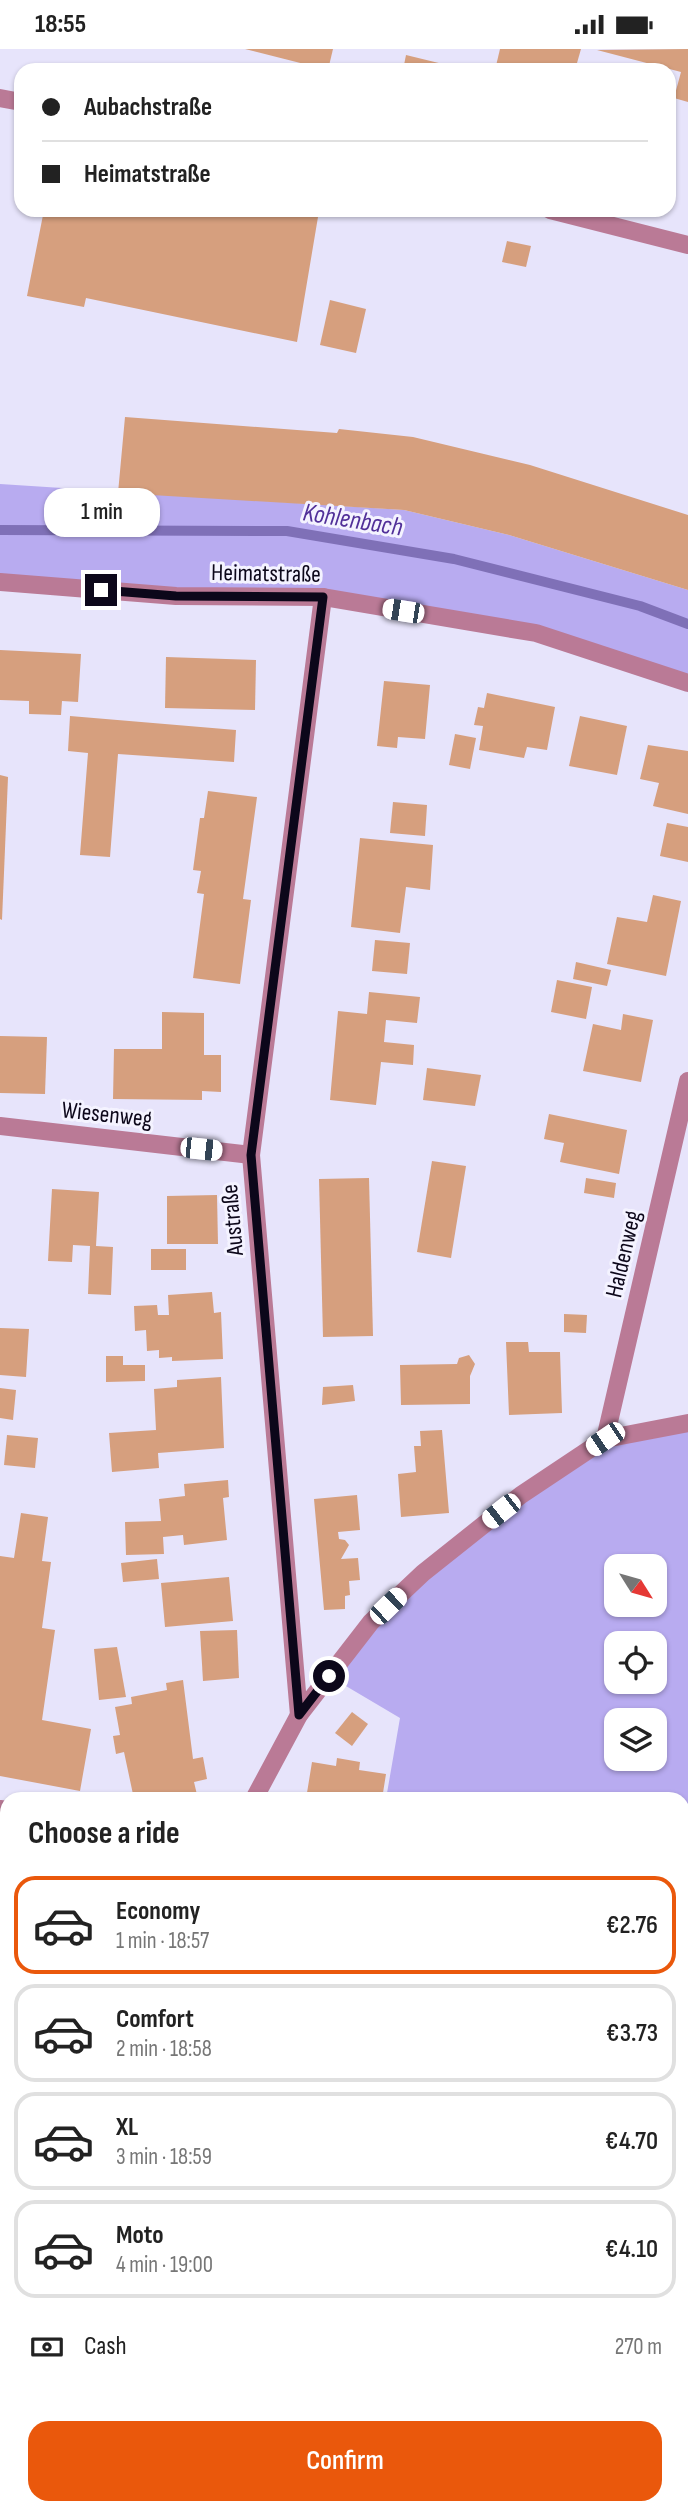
<!DOCTYPE html>
<meta charset="utf-8">
<style>
:root{--surface:#fff;--page:#f6f6f6;--text:#222;--muted:#767676;--line:#e0e0e0;--accent:#ea580c}
body{margin:0;font-family:"Sofia Sans Condensed",sans-serif;background:var(--page);color:var(--text);height:100vh;display:flex;flex-direction:column;font-size:26px;white-space:nowrap}
*{box-sizing:border-box;margin:0}
p{font-size:23px;color:var(--muted)}
.icon{flex:none;width:38px;height:38px;fill:none;stroke:currentColor;stroke-width:2;stroke-linecap:round;stroke-linejoin:round}
.map{position:relative;flex:1;overflow:hidden}
.drawer{position:absolute;left:0px;top:1743px;width:690px;height:723px;display:flex;flex-direction:column;background:var(--surface);border-radius:21px 21px 0 0;box-shadow:0 2px 5px #0004}
.drawer>*{flex:none}
.guide{position:absolute;left:14px;top:14px;width:662px;height:154px;border-radius:21px;box-shadow:0 2px 5px #0004;display:grid;align-content:center;height:154px;padding:0 28px;background:var(--surface)}
.needle{width:46px;rotate:127deg}
.tools{position:absolute;left:604px;top:1505px;display:grid;gap:14px}
.tools a{display:grid;place-items:center;width:63px;height:63px;border-radius:14px;background:var(--surface);box-shadow:0 2px 5px #0004;font-size:35px}
.end{position:absolute;width:32px;height:32px;margin:-16px;border:9px solid #0c071a;background:#fff;box-shadow:0 0 0 4px #fff}
.from{border-radius:50%}
.bubble{position:absolute;height:49px;border-radius:21px;background:var(--surface);box-shadow:0 2px 5px #0004;font-size:23px;font-weight:600;line-height:49px;text-align:center}
.car{position:absolute;width:21px;height:42px;margin:-21px -10px;border-radius:9px;box-shadow:0 0 5px 2px #0007;background:linear-gradient(#fff 24%,#345 0 40%,#fff 0 76%,#345 0 86%,#fff 0)}
.guide b{display:flex;align-items:center;gap:24px;height:66px;font-size:26px}
.guide b+b{border-top:2px solid var(--line)}
.guide i{width:18px;height:18px;background:var(--text)}
ul{padding:0;list-style:none}
li{display:flex;align-items:center;gap:21px;height:98px;margin:0 14px 10px;padding:0 14px;border:4px solid var(--line);border-radius:21px}
li div{flex:1}
li b{display:block;font-size:26px}
li em{font-style:normal;font-weight:600}
li.on{border-color:var(--accent)}
li>.icon{width:63px;height:63px;stroke-width:1.5}
h2{padding:0 28px;font-size:32px;line-height:84px}
.pay{display:flex;align-items:center;gap:18px;height:77px;padding:0 28px;font-size:26px}
.pay p{margin-inline-start:auto}
.action{display:flex;gap:14px;margin-top:auto;padding:14px 28px}
.action a{flex:1;height:80px;border-radius:21px;background:var(--accent);color:#fff;font-size:28px;font-weight:600;line-height:80px;text-align:center}
.status{display:flex;justify-content:space-between;align-items:center;height:49px;padding:0 35px;background:var(--surface);direction:ltr}
.status svg{height:19px;fill:currentColor}
.map>svg:first-child{display:block}
</style>
<div class="status"><b>18:55</b><svg viewBox="0 0 49 12"><path d="M0 12V9h3v3zM5 12V6h3v6zM10 12V3h3v9zM15 12V0h3v12zM26 1h20v11H26zM47 4h2v5h-2z"/></svg></div>
<div class="map">
<svg width="688" height="2465" viewBox="0 0 688 2465">
<rect width="100%" height="100%" fill="#e7e4fb"/>
<!-- green -->
<g fill="#b8abf0" fill-rule="evenodd">
<polygon points="0,435 404,461 509,486 688,541 688,634 536,584 323,548 0,533"/>
<path d="M688,1374V1840H683L682,1750H386L400,1669L329,1627L371,1573L605,1390ZM616,1517H654V1556H616ZM616,1594H654V1633H616ZM616,1671H654V1710H616Z"/>
<polygon points="464,2459 576,2459 590,2465 461,2465"/>
</g>
<g fill="none" stroke-linecap="round" stroke-linejoin="round">
<!-- stream -->
<polyline stroke="#7f70b7" stroke-width="10" points="0,481 287,482 454,510 640,557 688,575"/>
</g>
<!-- building -->
<g fill="#d69f7e">
<polygon points="245,0 333,0 328,21"/>
<polygon points="500,0 581,0 575,21 495,21"/>
<polygon points="688,0 688,53 674,49 681,23 597,1"/>
<polygon points="406,6 451,17 450,21 403,21"/>
<polygon points="44,161 288,161 318,168 297,293 86,249 84,258 27,247"/>
<polygon points="507,192 531,197 526,218 502,213"/>
<polygon points="330,251 366,260 356,304 320,296"/>
<polygon points="125,368 337,384 339,380 413,388 530,416 688,466 688,541 509,486 404,461 118,444"/>
<polygon points="0,601 81,605 78,653 62,652 61,666 29,665 29,652 0,651"/>
<polygon points="166,608 256,611 255,661 165,659"/>
<polygon points="384,632 430,636 425,690 398,688 397,699 377,697"/>
<polygon points="487,644 555,658 547,701 527,698 524,709 479,701 483,677 474,676 478,658 484,659"/>
<polygon points="70,667 236,681 234,713 118,705 110,808 80,806 88,704 68,702"/>
<polygon points="580,667 627,677 617,726 569,717"/>
<polygon points="455,685 476,689 470,720 449,716"/>
<polygon points="648,696 688,702 688,765 653,757 659,734 640,730"/>
<polygon points="0,726 8,728 2,871 0,870"/>
<polygon points="208,742 257,748 243,850 251,851 240,935 193,929 204,845 197,844 201,822 193,821 200,769 204,769"/>
<polygon points="393,753 427,756 425,787 390,784"/>
<polygon points="667,774 688,778 688,813 660,807"/>
<polygon points="360,789 433,796 430,841 406,838 400,884 351,878"/>
<polygon points="653,846 681,852 666,927 607,915 617,868 647,873"/>
<polygon points="375,891 410,894 407,925 372,922"/>
<polygon points="576,913 611,921 607,937 573,930"/>
<polygon points="557,931 592,938 586,970 551,963"/>
<polygon points="369,943 420,948 417,974 386,971 384,993 414,996 413,1016 381,1013 376,1056 330,1051 338,962 367,965"/>
<polygon points="162,963 204,964 204,1006 221,1006 221,1043 202,1042 202,1051 113,1050 114,1000 162,1000"/>
<polygon points="623,965 653,971 641,1033 583,1022 593,975 621,981"/>
<polygon points="0,987 47,988 45,1045 0,1044"/>
<polygon points="427,1019 481,1026 475,1057 423,1051"/>
<polygon points="549,1065 627,1081 619,1125 560,1113 564,1094 544,1090"/>
<polygon points="432,1112 466,1117 451,1209 417,1203"/>
<polygon points="369,1129 373,1287 323,1288 319,1130"/>
<polygon points="586,1129 616,1134 614,1149 584,1144"/>
<polygon points="52,1140 99,1143 96,1197 113,1198 111,1246 88,1245 90,1197 73,1196 72,1213 48,1212"/>
<polygon points="217,1146 218,1195 167,1195 167,1147"/>
<rect x="151" y="1200" width="35" height="21"/>
<polygon points="212,1243 214,1264 221,1263 223,1310 172,1312 172,1308 159,1309 159,1301 147,1302 146,1281 135,1282 134,1257 157,1256 158,1266 169,1266 168,1246"/>
<polygon points="564,1265 587,1266 586,1284 564,1283"/>
<polygon points="0,1279 29,1280 26,1328 0,1326"/>
<polygon points="506,1293 528,1293 529,1303 560,1303 562,1364 509,1366"/>
<polygon points="469,1306 475,1315 470,1327 470,1355 401,1356 400,1316 457,1315 459,1309"/>
<polygon points="106,1307 123,1307 123,1316 145,1316 145,1332 106,1333"/>
<polygon points="221,1328 224,1399 158,1404 159,1419 112,1423 109,1384 156,1381 154,1340 177,1338 177,1331"/>
<polygon points="353,1336 355,1352 322,1356 323,1338"/>
<polygon points="0,1339 16,1341 13,1371 0,1369"/>
<polygon points="442,1381 449,1464 401,1468 398,1425 416,1423 414,1397 421,1397 420,1382"/>
<polygon points="7,1386 38,1389 35,1419 4,1416"/>
<polygon points="228,1431 229,1448 223,1449 227,1491 184,1496 183,1486 163,1488 164,1505 126,1506 125,1473 161,1472 159,1450 185,1447 184,1435"/>
<polygon points="357,1446 360,1481 338,1483 339,1490 345,1491 349,1496 341,1510 358,1509 360,1531 349,1532 350,1546 345,1547 345,1560 324,1561 314,1450"/>
<polygon points="21,1464 48,1468 42,1512 51,1513 42,1579 55,1581 42,1671 91,1680 80,1742 0,1727 0,1507 14,1509"/>
<polygon points="157,1510 159,1530 123,1533 121,1514"/>
<polygon points="229,1528 233,1572 165,1578 161,1534"/>
<polygon points="237,1581 239,1629 203,1632 200,1582"/>
<polygon points="117,1598 126,1648 99,1651 94,1600"/>
<polygon points="183,1631 193,1710 203,1708 207,1730 194,1733 198,1750 134,1750 124,1703 116,1705 113,1687 120,1686 115,1658 132,1655 131,1648 167,1641 166,1634"/>
<polygon points="352,1663 368,1675 352,1697 335,1684"/>
<polygon points="337,1709 360,1713 359,1721 386,1725 382,1750 306,1750 312,1713 336,1717"/>
<polygon points="0,1884 7,1889 7,1918 0,1914"/>
<polygon points="682,1911 688,1913 688,1946 684,1965"/>
<polygon points="7,1981 7,2064 0,2059 0,1993"/>
<polygon points="682,2315 688,2317 688,2359 682,2358"/>
<polygon points="0,2321 7,2324 7,2459 46,2459 43,2465 0,2465"/>
<polygon points="682,2383 688,2385 688,2455 682,2453"/>
<polygon points="359,2459 376,2459 388,2465 355,2465"/>
</g>
<g fill="none" stroke-linecap="round" stroke-linejoin="round">
<!-- path -->
<polyline stroke="#8b879d" stroke-width="4.5" stroke-dasharray="5 5" stroke-linecap="butt" points="92,2465 95,2459"/>
<!-- minor -->
<g stroke="#ba7a96" stroke-width="18">
<polyline points="0,49 21,53"/>
<polyline points="550,161 688,196"/>
<polyline points="0,533 176,547 323,548 536,584 688,634"/>
<polyline points="0,1077 251,1106"/>
<polyline points="605,1390 688,1032"/>
<polyline points="299,1666 251,1106 323,548"/>
<polyline points="254,1750 299,1666 371,1573 423,1524 521,1446 605,1390 688,1374"/>
<polyline points="0,1760 7,1761"/>
<polyline points="682,1840 688,1840"/>
<polyline points="0,2166 7,2154"/>
<polyline points="0,2205 7,2208"/>
<polyline points="576,2459 590,2465"/>
</g>
</g>
<g fill="none" stroke-linecap="round" stroke-linejoin="round">
<!-- route -->
<polyline stroke="#0c071a" stroke-width="9" points="101,541 176,547 323,548 251,1106 299,1666 329,1627"/>
</g>
<g text-anchor="middle" stroke-width="6" stroke-linejoin="round" paint-order="stroke">
<!-- street labels -->
<g font-size="24" fill="#0c071a" stroke="#f4f3ff">
<text transform="translate(266 524) rotate(1)" y="8">Heimatstraße</text>
<text transform="translate(107 1065) rotate(6)" y="8">Wiesenweg</text>
<text transform="translate(232 1171) rotate(-95)" y="8">Austraße</text>
<text transform="translate(623 1205) rotate(-77)" y="8">Haldenweg</text>
</g>
<!-- water labels -->
<g font-size="26" font-style="italic" fill="#513099" stroke="#f4f3ff">
<text transform="translate(353 470) rotate(9)" y="9">Kohlenbach</text>
</g>
</g>
</svg>
<div class="tools">
<a><svg class="needle" viewBox="-14 -14 28 28"><path d="M0-13l5 13h-10z" fill="#e53935"/><path d="M0 13l5-13h-10z" fill="#767676"/></svg></a>
<a><svg class="icon" aria-label="locate" viewBox="0 0 24 24"><circle cx="12" cy="12" r="6"/><path d="M12 2v4M12 18v4M2 12h4M18 12h4"/></svg></a>
<a><svg class="icon" aria-label="layers" viewBox="0 0 24 24"><path d="M12 4l9 5-9 5-9-5zM3 14l9 5 9-5"/></svg></a>
</div>
<i class="end from" style="left:329px;top:1627px"></i>
<i class="end" style="left:101px;top:541px"></i>
<div class="bubble" style="left:44px;top:439px;width:116px">1 min</div>
<i class="car" style="left:403px;top:562px;rotate:279deg"></i>
<i class="car" style="left:201px;top:1100px;rotate:96deg"></i>
<i class="car" style="left:605px;top:1390px;rotate:236deg"></i>
<i class="car" style="left:501px;top:1462px;rotate:232deg"></i>
<i class="car" style="left:388px;top:1557px;rotate:46deg"></i>
<div class="guide">
<b><i class="from"></i>Aubachstraße</b>
<b><i></i>Heimatstraße</b>
</div>
<section class="drawer">
<h2>Choose a ride</h2>
<ul>
<li class="on"><svg class="icon" aria-label="car" viewBox="0 0 24 24"><path d="M5 17H2v-5l4-1 3-4h7l3 4 3 1v5h-3M9 17h6M6 11h13"/><circle cx="7" cy="17" r="2"/><circle cx="17" cy="17" r="2"/></svg><div><b>Economy</b><p>1 min · 18:57</p></div><em>€2.76</em></li>
<li><svg class="icon" aria-label="car" viewBox="0 0 24 24"><path d="M5 17H2v-5l4-1 3-4h7l3 4 3 1v5h-3M9 17h6M6 11h13"/><circle cx="7" cy="17" r="2"/><circle cx="17" cy="17" r="2"/></svg><div><b>Comfort</b><p>2 min · 18:58</p></div><em>€3.73</em></li>
<li><svg class="icon" aria-label="car" viewBox="0 0 24 24"><path d="M5 17H2v-5l4-1 3-4h7l3 4 3 1v5h-3M9 17h6M6 11h13"/><circle cx="7" cy="17" r="2"/><circle cx="17" cy="17" r="2"/></svg><div><b>XL</b><p>3 min · 18:59</p></div><em>€4.70</em></li>
<li><svg class="icon" aria-label="car" viewBox="0 0 24 24"><path d="M5 17H2v-5l4-1 3-4h7l3 4 3 1v5h-3M9 17h6M6 11h13"/><circle cx="7" cy="17" r="2"/><circle cx="17" cy="17" r="2"/></svg><div><b>Moto</b><p>4 min · 19:00</p></div><em>€4.10</em></li>
</ul>
<div class="pay"><svg class="icon" aria-label="cash" viewBox="0 0 24 24"><path d="M3 7h18v10H3z"/><circle cx="12" cy="12" r="2"/></svg>Cash<p>270 m</p></div>
<div class="action"><a>Confirm</a></div>
</section>
</div>
